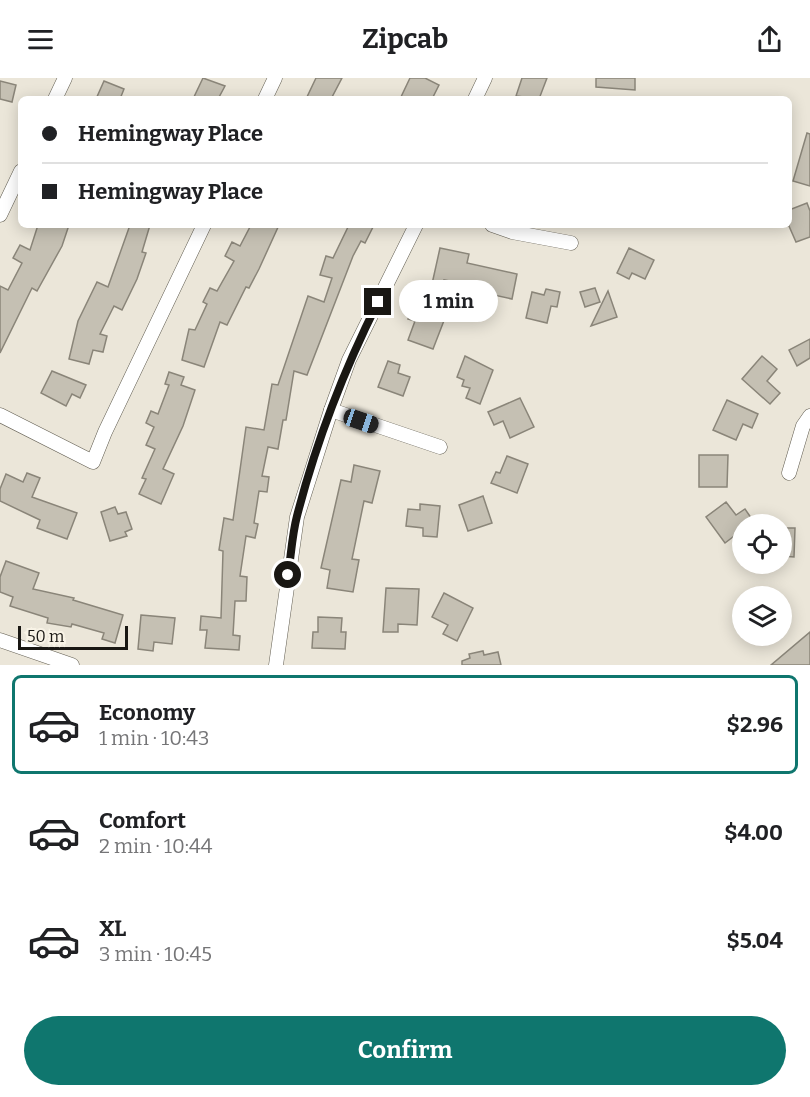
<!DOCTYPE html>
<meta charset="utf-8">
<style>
:root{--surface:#fff;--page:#f2f2f2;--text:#202124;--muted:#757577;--line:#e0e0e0;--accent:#0f766e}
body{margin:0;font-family:Bitter,serif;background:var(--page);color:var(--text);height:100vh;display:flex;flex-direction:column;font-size:22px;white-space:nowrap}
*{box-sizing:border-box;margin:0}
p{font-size:20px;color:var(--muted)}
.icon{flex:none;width:33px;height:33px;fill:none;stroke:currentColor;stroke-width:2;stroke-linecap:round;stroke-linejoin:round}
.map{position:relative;height:587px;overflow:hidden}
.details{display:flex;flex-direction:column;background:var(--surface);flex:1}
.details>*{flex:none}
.top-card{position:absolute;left:18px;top:18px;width:774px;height:132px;border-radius:9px;box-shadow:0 3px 15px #0003;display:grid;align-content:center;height:132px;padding:0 24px;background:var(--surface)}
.fabs{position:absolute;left:732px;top:436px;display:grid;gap:12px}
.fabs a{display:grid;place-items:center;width:60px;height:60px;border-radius:50%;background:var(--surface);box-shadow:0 3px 15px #0003;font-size:30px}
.scale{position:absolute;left:18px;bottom:15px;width:110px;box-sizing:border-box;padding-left:6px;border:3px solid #191713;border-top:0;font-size:16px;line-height:21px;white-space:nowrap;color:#191713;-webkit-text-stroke:4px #f8f3e6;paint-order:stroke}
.end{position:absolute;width:27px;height:27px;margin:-14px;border:8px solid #191713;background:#fff;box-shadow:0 0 0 3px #fff}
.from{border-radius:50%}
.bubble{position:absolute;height:42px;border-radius:21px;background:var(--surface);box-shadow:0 3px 15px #0003;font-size:20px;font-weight:700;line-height:42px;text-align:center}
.car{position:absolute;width:18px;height:36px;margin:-18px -9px;border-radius:8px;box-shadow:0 0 4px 2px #0007;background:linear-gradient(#222 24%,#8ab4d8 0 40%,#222 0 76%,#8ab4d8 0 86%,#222 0)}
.top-card b{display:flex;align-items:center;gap:21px;height:57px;font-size:22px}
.top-card b+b{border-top:2px solid var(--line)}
.top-card i{width:15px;height:15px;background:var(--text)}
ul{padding:10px 0 0;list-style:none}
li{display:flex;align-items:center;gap:18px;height:99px;margin:0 12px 9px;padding:0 12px;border:3px solid transparent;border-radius:9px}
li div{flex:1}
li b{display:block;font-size:22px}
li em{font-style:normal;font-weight:700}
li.current{border-color:var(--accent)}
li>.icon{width:54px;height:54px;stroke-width:1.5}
.cta{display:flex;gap:12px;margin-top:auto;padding:12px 24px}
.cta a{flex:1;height:69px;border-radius:36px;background:var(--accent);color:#fff;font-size:24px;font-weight:700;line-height:69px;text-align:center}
header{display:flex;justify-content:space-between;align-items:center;height:78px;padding:0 24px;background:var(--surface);font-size:27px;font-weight:700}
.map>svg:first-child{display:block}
</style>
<header><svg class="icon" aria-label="menu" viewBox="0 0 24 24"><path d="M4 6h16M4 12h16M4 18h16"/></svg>Zipcab<svg class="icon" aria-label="share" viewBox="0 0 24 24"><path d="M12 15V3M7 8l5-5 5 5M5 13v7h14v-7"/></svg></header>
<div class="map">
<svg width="810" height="587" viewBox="0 0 810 587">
<rect width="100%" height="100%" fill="#ebe6d9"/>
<!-- building -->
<g fill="#c5c0b3" stroke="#8a8579" stroke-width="1.5">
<polygon points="203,0 225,8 218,21 193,21"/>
<polygon points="316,0 342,0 331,21 306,21"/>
<polygon points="410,0 425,0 439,7 432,21 400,21"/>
<polygon points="522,0 547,0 539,21 516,18"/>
<polygon points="596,0 635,0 635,12 596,9"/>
<polygon points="0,3 16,7 12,24 0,21"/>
<polygon points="104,3 124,11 120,21 96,21"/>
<polygon points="807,55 810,56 810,108 793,103"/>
<polygon points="807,125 810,133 810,159 796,164 789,148 789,132"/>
<polygon points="38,147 69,147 62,168 37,213 32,210 0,275 0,208 8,212 22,185 13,180 20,167 30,172"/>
<polygon points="130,147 150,147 142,174 146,175 137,201 122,232 114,228 100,256 107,258 103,274 93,272 89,286 69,281 78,243 97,204 108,209"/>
<polygon points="251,147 279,147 259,191 249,210 246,209 227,247 220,244 204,289 182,282 189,251 195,252 207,226 203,224 210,210 217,213 234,183 225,178 232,164 240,168"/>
<polygon points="349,147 374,147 365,165 361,163 353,178 307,297 294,293 286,342 283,342 278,371 268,369 262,398 269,399 267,414 259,413 254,445 258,446 255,460 246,458 240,498 247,499 246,523 235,523 233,557 240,558 239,572 205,570 207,552 200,552 201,538 221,540 223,473 219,472 224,440 233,442 246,349 264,352 272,306 278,307 308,218 324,224 332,200 320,197 326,178 333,180"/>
<polygon points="440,170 469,176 467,185 517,196 512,221 480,214 481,209 444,202 443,209 432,206"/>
<polygon points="629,170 654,182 645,201 632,195 629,201 617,195"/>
<polygon points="595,210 600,224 585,229 580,214"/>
<polygon points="546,211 560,214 557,229 551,228 547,245 526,240 532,214 544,217"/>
<polygon points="608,213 617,239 591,248"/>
<polygon points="413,228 445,240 433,271 408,262 415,243 408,241"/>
<polygon points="810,261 810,280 797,288 789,272"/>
<polygon points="465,278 493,292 480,326 466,320 470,310 462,308 464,302 457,299"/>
<polygon points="762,278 777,291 767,303 780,315 770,326 742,301"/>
<polygon points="388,283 400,287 398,295 410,299 403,318 378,309"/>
<polygon points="52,293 86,307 80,320 72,316 66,328 41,315"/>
<polygon points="169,294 184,299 181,307 195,312 183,348 163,391 174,396 161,426 139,416 146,401 142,400 155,371 146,367 154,349 146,345 151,333 158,336 169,307 165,306"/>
<polygon points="520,320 534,349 510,360 503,343 494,347 488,334"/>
<polygon points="727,322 758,336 752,350 743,346 736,362 713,352"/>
<polygon points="699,377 728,377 727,409 699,409"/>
<polygon points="507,378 528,386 517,415 491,405 496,394 500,395"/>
<polygon points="354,387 380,393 372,425 364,423 352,481 359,482 353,514 327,510 330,492 321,490 341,402 351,404"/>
<polygon points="27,395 40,400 32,419 77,435 67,461 37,450 40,442 0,423 0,411 6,396 23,404"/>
<polygon points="483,418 492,445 468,453 459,427"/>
<polygon points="726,424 736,437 745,431 756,447 742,447 742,452 725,465 706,439"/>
<polygon points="420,426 440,428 437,459 423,458 423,450 406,448 408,431 420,432"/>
<polygon points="115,429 118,436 126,434 132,451 125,454 127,458 110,463 101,434"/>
<polygon points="782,450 795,450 794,479 782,478"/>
<polygon points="6,483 39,495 33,511 74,520 73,522 123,537 115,565 102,561 104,555 72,546 71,549 47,545 48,540 10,528 13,519 0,514 0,499"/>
<polygon points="386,510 419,511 417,547 398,546 398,554 383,554"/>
<polygon points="444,515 473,530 457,563 443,556 448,547 432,539"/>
<polygon points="141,537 175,540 172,566 154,564 153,573 138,571"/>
<polygon points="318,539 342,540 341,554 346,554 345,571 312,570 313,554 318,554"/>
<polygon points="810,554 810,587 771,587"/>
<polygon points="483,573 484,577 498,574 501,587 462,587 462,583 470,580 469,576"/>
</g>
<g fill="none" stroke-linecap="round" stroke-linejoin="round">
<!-- street casing -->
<g stroke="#615d51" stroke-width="15">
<g id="street">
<polyline points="55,21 65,0"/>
<polyline points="265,21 275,0"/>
<polyline points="475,21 485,0"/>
<polyline points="0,137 21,93"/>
<polyline points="492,147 512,154 571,165"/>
<polyline points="331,332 440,369"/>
<polyline points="0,337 93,384 105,354 204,147"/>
<polyline points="789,395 803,348 810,338"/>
<polyline points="0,562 72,587"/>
<polyline points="276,587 297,439 331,332 349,282 416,147"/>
</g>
</g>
<!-- street -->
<use href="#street" stroke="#fff" stroke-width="14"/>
</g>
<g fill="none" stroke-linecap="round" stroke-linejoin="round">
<!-- route -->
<path stroke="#191713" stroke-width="8" d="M288,497C291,478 292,457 297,438C316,364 344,292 378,224"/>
</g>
</svg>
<div class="fabs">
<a><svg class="icon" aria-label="locate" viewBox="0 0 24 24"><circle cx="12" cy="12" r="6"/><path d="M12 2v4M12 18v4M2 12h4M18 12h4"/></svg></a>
<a><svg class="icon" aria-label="layers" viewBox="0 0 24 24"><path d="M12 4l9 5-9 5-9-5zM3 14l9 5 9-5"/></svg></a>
</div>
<div class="scale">50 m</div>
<i class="end from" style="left:288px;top:497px"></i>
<i class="end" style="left:378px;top:224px"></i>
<div class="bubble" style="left:399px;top:202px;width:99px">1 min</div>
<i class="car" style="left:361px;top:343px;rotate:109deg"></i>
<div class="top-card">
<b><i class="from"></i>Hemingway Place</b>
<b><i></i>Hemingway Place</b>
</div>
</div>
<section class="details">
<ul>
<li class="current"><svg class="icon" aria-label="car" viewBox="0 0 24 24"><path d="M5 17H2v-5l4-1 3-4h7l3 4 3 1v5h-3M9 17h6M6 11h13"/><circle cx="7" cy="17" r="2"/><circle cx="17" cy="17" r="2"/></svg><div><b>Economy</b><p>1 min · 10:43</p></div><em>$2.96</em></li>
<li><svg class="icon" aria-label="car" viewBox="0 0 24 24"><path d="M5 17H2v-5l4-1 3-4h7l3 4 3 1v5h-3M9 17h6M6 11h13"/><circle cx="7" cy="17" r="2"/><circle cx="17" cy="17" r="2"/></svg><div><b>Comfort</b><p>2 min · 10:44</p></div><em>$4.00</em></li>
<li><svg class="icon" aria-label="car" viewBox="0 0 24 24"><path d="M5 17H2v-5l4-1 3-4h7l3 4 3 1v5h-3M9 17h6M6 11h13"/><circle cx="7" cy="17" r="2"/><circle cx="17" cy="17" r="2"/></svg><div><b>XL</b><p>3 min · 10:45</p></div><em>$5.04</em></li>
</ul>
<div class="cta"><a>Confirm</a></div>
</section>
